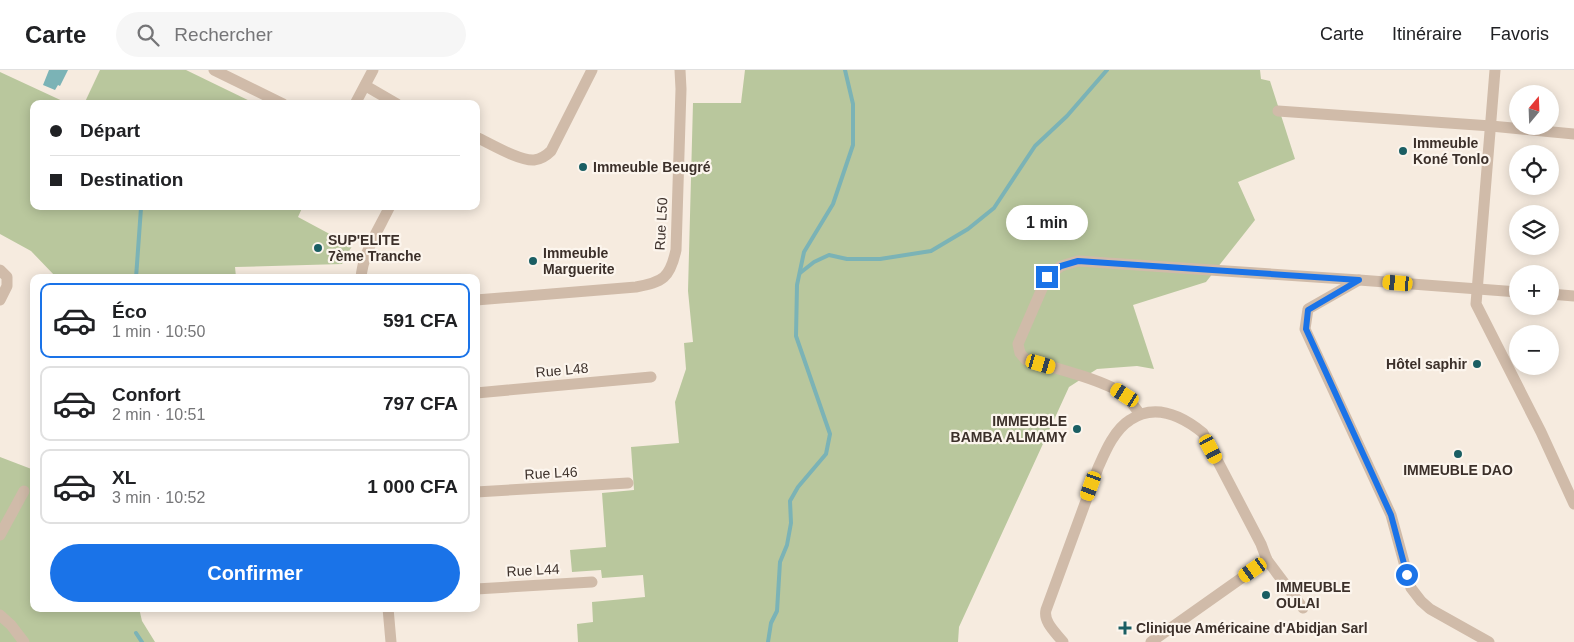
<!DOCTYPE html>
<html lang="fr">
<meta charset="utf-8">
<style>
:root{--surface:#fff;--page:#f6f6f6;--text:#202124;--muted:#757577;--line:#e0e0e0;--accent:#1a73e8}
body{margin:0;font-family:Arial,sans-serif;background:var(--page);color:var(--text);height:100vh;display:flex;flex-direction:column;font-size:19px;white-space:nowrap}
*{box-sizing:border-box;margin:0}
p{font-size:16px;color:var(--muted)}
.icon{flex:none;width:28px;height:28px;fill:none;stroke:currentColor;stroke-width:2;stroke-linecap:round;stroke-linejoin:round}
.map{position:relative;flex:1;overflow:hidden}
.details{position:absolute;left:30px;top:204px;width:450px;height:338px;display:flex;flex-direction:column;background:var(--surface);border-radius:10px;box-shadow:0 2px 12px #0003}
.details>*{flex:none}
.top-card{position:absolute;left:30px;top:30px;width:450px;height:110px;border-radius:10px;box-shadow:0 2px 12px #0003;display:grid;align-content:center;height:110px;padding:0 20px;background:var(--surface)}
.needle{width:32px;rotate:19deg}
.buttons{position:absolute;left:1509px;top:15px;display:grid;gap:10px}
.buttons a{display:grid;place-items:center;width:50px;height:50px;border-radius:50%;background:var(--surface);box-shadow:0 2px 12px #0003;font-size:25px}
.end{position:absolute;width:22px;height:22px;margin:-11px;border:6px solid #1a73e8;background:#fff;box-shadow:0 0 0 2px #fff}
.from{border-radius:50%}
.bubble{position:absolute;height:35px;border-radius:18px;background:var(--surface);box-shadow:0 2px 12px #0003;font-size:16px;font-weight:700;line-height:35px;text-align:center}
.car{position:absolute;width:15px;height:30px;margin:-15px -8px;border-radius:6px;box-shadow:0 0 4px 1px #0007;background:linear-gradient(#f5c518 24%,#345 0 40%,#f5c518 0 76%,#345 0 86%,#f5c518 0)}
.top-card b{display:flex;align-items:center;gap:18px;height:48px;font-size:19px}
.top-card b+b{border-top:1px solid var(--line)}
.top-card i{width:12px;height:12px;background:var(--text)}
ul{padding:9px 0 0;list-style:none}
li{display:flex;align-items:center;gap:15px;height:75px;margin:0 10px 8px;padding:0 10px;border:2px solid var(--line);border-radius:10px}
li div{flex:1}
li b{display:block;font-size:19px}
li em{font-style:normal;font-weight:700}
li.active{border-color:var(--accent)}
li>.icon{width:45px;height:45px;stroke-width:1.5}
.primary-button{display:flex;gap:10px;margin-top:auto;padding:10px 20px}
.primary-button a{flex:1;height:58px;border-radius:30px;background:var(--accent);color:#fff;font-size:20px;font-weight:700;line-height:58px;text-align:center}
header{display:flex;align-items:center;gap:30px;box-sizing:border-box;height:70px;padding:0 25px;background:var(--surface);border-bottom:1px solid var(--line)}
header strong{font-size:24px}
nav{display:flex;gap:28px;margin-inline-start:auto;font-size:18px}
.search{width:350px;height:45px;background:var(--page);display:flex;align-items:center;gap:12px;box-sizing:border-box;padding:0 18px;border-radius:28px;color:var(--muted);font-size:19px}
.map>svg:first-child{display:block}
</style>
<header>
<strong>Carte</strong>
<div class="search"><svg class="icon" aria-label="search" viewBox="0 0 24 24"><circle cx="10" cy="10" r="6"/><path d="M15 15l6 6"/></svg>Rechercher</div>
<nav><a>Carte</a><a>Itinéraire</a><a>Favoris</a></nav>
</header>
<div class="map">
<svg width="1574" height="572" viewBox="0 0 1574 572">
<rect width="100%" height="100%" fill="#f6ebdf"/>
<!-- green -->
<g fill="#b9c79d">
<polygon points="100,0 186,0 256,34 84,34"/>
<polygon points="745,0 1260,0 1261,9 1270,11 1295,89 1238,112 1255,150 1206,212 1133,235 1154,299 1137,296 1097,299 1069,317 959,557 958,572 578,572 577,554 593,552 592,532 645,527 643,505 602,508 601,500 572,502 570,480 606,477 602,423 634,420 631,377 679,373 675,332 686,299 684,273 693,272 688,221 693,33 741,33"/>
<polygon points="0,2 69,34 34,34 34,136 303,136 298,147 352,176 342,194 235,197 236,207 56,207 31,181 0,164"/>
<polygon points="0,387 34,400 34,538 139,538 142,551 155,572 0,572"/>
</g>
<!-- water -->
<polygon fill="#7bb3b6" points="49,0 68,0 60,16 58,15 55,20 43,15"/>
<g fill="none" stroke-linecap="round" stroke-linejoin="round">
<!-- stream -->
<g stroke="#7bb3b6" stroke-width="4">
<polyline points="800,203 814,192 829,185 847,189 880,189 931,181 968,159 994,138 1035,76 1067,46 1107,0"/>
<polyline points="136,208 141,138"/>
<polyline points="136,563 142,572"/>
<polyline points="768,572 771,553 777,541 780,492 787,475 791,453 790,431 798,417 826,384 830,364 796,266 797,215 804,182 833,134 853,75 853,34 845,0"/>
</g>
<!-- street -->
<g stroke="#d0bba9" stroke-width="11">
<polyline points="214,0 283,34"/>
<polyline points="1495,0 1476,234 1541,362 1574,434"/>
<polyline points="366,16 397,34"/>
<polyline points="355,34 373,0"/>
<polyline points="1278,41 1491,56 1574,64"/>
<path d="M476,67C491,74 519,91 534,90C542,89 546,86 551,81L592,0"/>
<polyline points="0,200 7,207 7,216 0,230"/>
<path d="M361,208C363,182 379,159 390,136"/>
<polyline points="1359,210 1308,239 1305,259 1391,445 1411,518 1421,531 1430,539 1489,572"/>
<polyline points="1550,224 1574,226"/>
<path d="M476,230L636,217C663,212 670,208 676,180L681,19L680,0"/>
<polyline points="476,323 651,307"/>
<path d="M1140,344C1135,338 1131,331 1125,326C1110,311 1048,296 1026,290L1020,283L1018,274L1047,207L1061,196L1078,191L1359,210L1518,222"/>
<polyline points="476,422 628,413"/>
<polyline points="0,465 24,421"/>
<polyline points="476,519 592,512"/>
<polyline points="388,538 391,572"/>
<polyline points="0,545 11,555 24,572"/>
<path d="M1063,572C1056,563 1043,552 1046,540L1098,398C1105,382 1114,360 1130,350C1155,333 1182,346 1203,363L1261,474L1267,490L1303,538"/>
<polyline points="1151,572 1267,490"/>
</g>
</g>
<g fill="none" stroke-linecap="round" stroke-linejoin="round">
<!-- route -->
<polyline stroke="#1a73e8" stroke-width="6" points="1047,207 1061,196 1078,191 1359,210 1308,240 1306,259 1391,445 1407,505"/>
</g>
<!-- markers -->
<g fill="#1a5e63" stroke="#fcf5ed" stroke-width="2">
<circle cx="1403" cy="81" r="5"/>
<circle cx="583" cy="97" r="5"/>
<circle cx="318" cy="178" r="5"/>
<circle cx="533" cy="191" r="5"/>
<circle cx="1477" cy="294" r="5"/>
<circle cx="1077" cy="359" r="5"/>
<circle cx="1458" cy="384" r="5"/>
<circle cx="1266" cy="525" r="5"/>
<path d="M1122.5 550.5h5v5h5v5h-5v5h-5v-5h-5v-5h5z"/>
</g>
<g text-anchor="middle" stroke-width="4.5" stroke-linejoin="round" paint-order="stroke">
<!-- poi labels -->
<g font-size="14" font-weight="bold" fill="#3c302a" stroke="#fcf5ed" text-anchor="start">
<text x="1413" y="78">Immeuble<tspan x="1413" dy="16">Koné Tonlo</tspan></text>
<text x="593" y="102">Immeuble Beugré</text>
<text x="328" y="175">SUP'ELITE<tspan x="328" dy="16">7ème Tranche</tspan></text>
<text x="543" y="188">Immeuble<tspan x="543" dy="16">Marguerite</tspan></text>
<text x="1467" y="299" text-anchor="end">Hôtel saphir</text>
<text x="1067" y="356" text-anchor="end">IMMEUBLE<tspan x="1067" dy="16">BAMBA ALMAMY</tspan></text>
<text x="1458" y="405" text-anchor="middle">IMMEUBLE DAO</text>
<text x="1276" y="522">IMMEUBLE<tspan x="1276" dy="16">OULAI</tspan></text>
<text x="1136" y="563">Clinique Américaine d'Abidjan Sarl</text>
</g>
<!-- street labels -->
<g font-size="14" fill="#3c302a" stroke="#fcf5ed">
<text transform="translate(661 154) rotate(-87)" y="5">Rue L50</text>
<text transform="translate(562 300) rotate(-5)" y="5">Rue L48</text>
<text transform="translate(551 403) rotate(-3)" y="5">Rue L46</text>
<text transform="translate(533 500) rotate(-3)" y="5">Rue L44</text>
</g>
</g>
</svg>
<div class="buttons">
<a><svg class="needle" viewBox="-14 -14 28 28"><path d="M0-13l5 13h-10z" fill="#e53935"/><path d="M0 13l5-13h-10z" fill="#757577"/></svg></a>
<a><svg class="icon" aria-label="locate" viewBox="0 0 24 24"><circle cx="12" cy="12" r="6"/><path d="M12 2v4M12 18v4M2 12h4M18 12h4"/></svg></a>
<a><svg class="icon" aria-label="layers" viewBox="0 0 24 24"><path d="M12 4l9 5-9 5-9-5zM3 14l9 5 9-5"/></svg></a>
<a>+</a>
<a>−</a>
</div>
<i class="end from" style="left:1407px;top:505px"></i>
<i class="end" style="left:1047px;top:207px"></i>
<div class="bubble" style="left:1006px;top:135px;width:82px">1 min</div>
<i class="car" style="left:1398px;top:213px;rotate:275deg"></i>
<i class="car" style="left:1041px;top:294px;rotate:106deg"></i>
<i class="car" style="left:1125px;top:325px;rotate:302deg"></i>
<i class="car" style="left:1211px;top:379px;rotate:152deg"></i>
<i class="car" style="left:1091px;top:416px;rotate:200deg"></i>
<i class="car" style="left:1253px;top:500px;rotate:235deg"></i>
<div class="top-card">
<b><i class="from"></i>Départ</b>
<b><i></i>Destination</b>
</div>
<section class="details">
<ul>
<li class="active"><svg class="icon" aria-label="car" viewBox="0 0 24 24"><path d="M5 17H2v-5l4-1 3-4h7l3 4 3 1v5h-3M9 17h6M6 11h13"/><circle cx="7" cy="17" r="2"/><circle cx="17" cy="17" r="2"/></svg><div><b>Éco</b><p>1 min · 10:50</p></div><em>591 CFA</em></li>
<li><svg class="icon" aria-label="car" viewBox="0 0 24 24"><path d="M5 17H2v-5l4-1 3-4h7l3 4 3 1v5h-3M9 17h6M6 11h13"/><circle cx="7" cy="17" r="2"/><circle cx="17" cy="17" r="2"/></svg><div><b>Confort</b><p>2 min · 10:51</p></div><em>797 CFA</em></li>
<li><svg class="icon" aria-label="car" viewBox="0 0 24 24"><path d="M5 17H2v-5l4-1 3-4h7l3 4 3 1v5h-3M9 17h6M6 11h13"/><circle cx="7" cy="17" r="2"/><circle cx="17" cy="17" r="2"/></svg><div><b>XL</b><p>3 min · 10:52</p></div><em>1 000 CFA</em></li>
</ul>
<div class="primary-button"><a>Confirmer</a></div>
</section>
</div>
